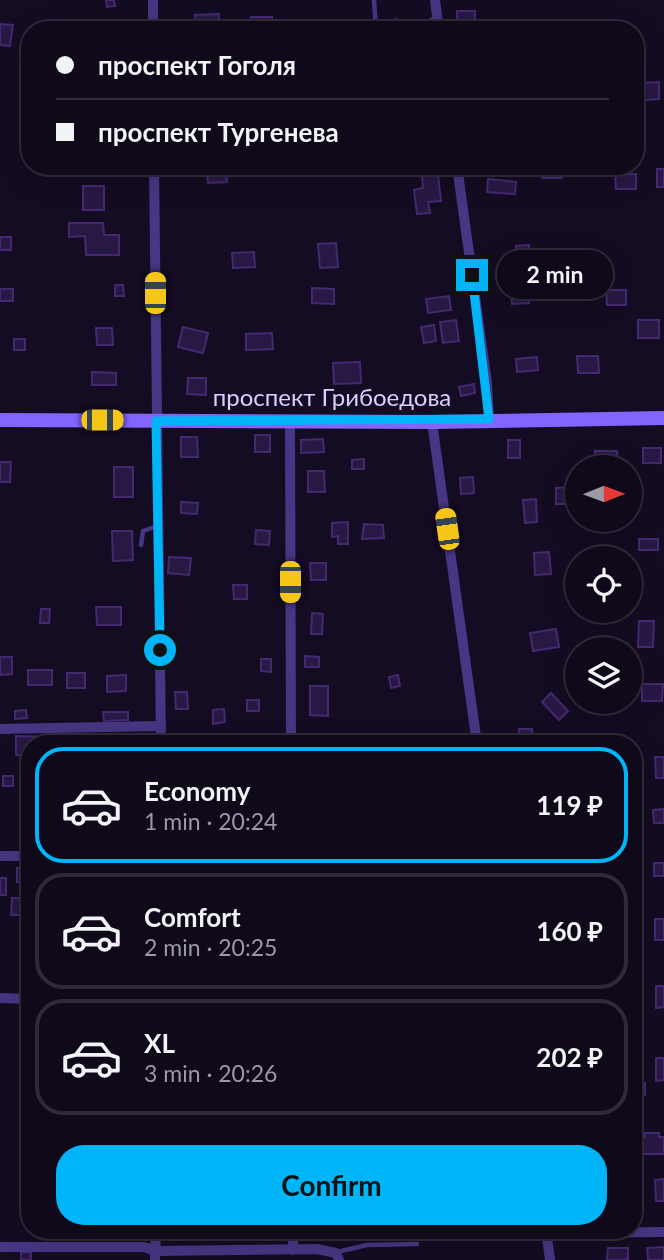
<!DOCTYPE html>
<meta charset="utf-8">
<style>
:root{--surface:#0f091a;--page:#181223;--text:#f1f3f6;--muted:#9b9aa2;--line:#2f2a39;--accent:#00b4f8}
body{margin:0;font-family:Lato,sans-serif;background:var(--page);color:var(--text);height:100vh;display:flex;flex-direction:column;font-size:26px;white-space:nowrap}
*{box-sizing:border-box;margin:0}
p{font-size:23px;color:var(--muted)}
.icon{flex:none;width:38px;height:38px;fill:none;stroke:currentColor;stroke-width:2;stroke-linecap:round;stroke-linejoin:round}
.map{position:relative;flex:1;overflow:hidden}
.panel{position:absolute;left:21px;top:735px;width:621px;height:504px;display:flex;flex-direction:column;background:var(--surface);border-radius:28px;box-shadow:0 7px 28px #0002,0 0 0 2px var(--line)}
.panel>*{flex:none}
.hud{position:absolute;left:21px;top:21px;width:623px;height:154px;border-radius:28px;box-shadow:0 7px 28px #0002,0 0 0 2px var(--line);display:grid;align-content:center;height:154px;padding:0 35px;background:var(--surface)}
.needle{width:46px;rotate:89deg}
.buttons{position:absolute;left:565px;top:455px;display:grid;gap:14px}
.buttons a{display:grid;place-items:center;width:77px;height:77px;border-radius:50%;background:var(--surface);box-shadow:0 7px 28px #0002,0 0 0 2px var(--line);font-size:35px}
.end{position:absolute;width:32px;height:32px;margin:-16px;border:9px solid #00b4f8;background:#111;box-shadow:0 0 0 4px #111}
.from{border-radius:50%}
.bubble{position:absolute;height:49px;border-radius:24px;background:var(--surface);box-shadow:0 7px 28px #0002,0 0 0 2px var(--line);font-size:23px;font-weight:700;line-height:49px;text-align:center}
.car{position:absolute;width:21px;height:42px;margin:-21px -10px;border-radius:9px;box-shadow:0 0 5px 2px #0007;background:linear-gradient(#f5c518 24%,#345 0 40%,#f5c518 0 76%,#345 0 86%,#f5c518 0)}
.hud b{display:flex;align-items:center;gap:24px;height:66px;font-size:26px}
.hud b+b{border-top:2px solid var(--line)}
.hud i{width:18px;height:18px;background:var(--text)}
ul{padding:12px 0 0;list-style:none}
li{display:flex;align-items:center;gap:21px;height:116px;margin:0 14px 10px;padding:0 21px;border:4px solid var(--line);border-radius:28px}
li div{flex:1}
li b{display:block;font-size:26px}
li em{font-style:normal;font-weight:700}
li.current{border-color:var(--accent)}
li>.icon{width:63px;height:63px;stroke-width:1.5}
.primary-button{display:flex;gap:14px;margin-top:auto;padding:14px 35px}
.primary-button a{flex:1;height:80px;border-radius:28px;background:var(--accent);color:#111;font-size:28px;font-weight:700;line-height:80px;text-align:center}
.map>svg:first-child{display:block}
</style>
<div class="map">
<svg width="664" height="1260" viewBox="0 0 664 1260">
<rect width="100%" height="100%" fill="#140c22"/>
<!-- building -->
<g fill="#281844" stroke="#442971" stroke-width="2">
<polygon points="106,0 114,0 115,6 107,7"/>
<polygon points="457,11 475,11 475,20 457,21"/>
<polygon points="219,14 219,30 195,30 195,15"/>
<rect x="251" y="17" width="21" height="13"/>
<polygon points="396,19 398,30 387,30 385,22"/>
<polygon points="0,24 13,25 10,46 0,45"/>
<polygon points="659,82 659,99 645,100 644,83"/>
<rect x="542" y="166" width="20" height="12"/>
<rect x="657" y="169" width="7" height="18"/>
<polygon points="226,172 227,182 208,183 207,173"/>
<polygon points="438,174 441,201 428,202 430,213 417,214 414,190 423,188 422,176"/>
<polygon points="636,174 636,189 616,189 615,175"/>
<polygon points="488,179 516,182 515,194 487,192"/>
<rect x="83" y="186" width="21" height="24"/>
<polygon points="69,223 103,223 104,235 119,235 119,255 86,255 85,236 69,237"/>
<rect x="0" y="237" width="11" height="13"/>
<polygon points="336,243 338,267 320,268 318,244"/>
<polygon points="529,245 530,264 516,264 516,246"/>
<polygon points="254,252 255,267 233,268 232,253"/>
<polygon points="528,283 529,303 512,304 511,284"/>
<polygon points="115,285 123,285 124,296 115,296"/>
<polygon points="312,288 334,289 334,304 312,303"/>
<rect x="0" y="289" width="13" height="12"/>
<polygon points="606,290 626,290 626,305 607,305"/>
<polygon points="449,296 451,310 428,313 426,299"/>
<polygon points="456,320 459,341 443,343 440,322"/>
<rect x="638" y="320" width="21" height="18"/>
<polygon points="434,325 436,341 424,343 421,327"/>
<polygon points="183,327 208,333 203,353 178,347"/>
<polygon points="96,328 112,328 113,345 97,345"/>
<polygon points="272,333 273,349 246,350 246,334"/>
<rect x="14" y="339" width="11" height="11"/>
<polygon points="577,356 598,356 599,373 578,373"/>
<polygon points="537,357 538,370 517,372 516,359"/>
<polygon points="360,362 361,383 334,384 333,363"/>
<polygon points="92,372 116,373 116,385 92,385"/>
<polygon points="188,378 206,378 206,395 187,394"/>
<polygon points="474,384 475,393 461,396 459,387"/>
<rect x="255" y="435" width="15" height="17"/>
<polygon points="181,437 197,437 198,457 181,457"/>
<polygon points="323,439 324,452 301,453 301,440"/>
<rect x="508" y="440" width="12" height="18"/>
<rect x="643" y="448" width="18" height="15"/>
<rect x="595" y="451" width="22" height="15"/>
<polygon points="364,459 364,469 352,469 352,460"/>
<polygon points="0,462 11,462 10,482 0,482"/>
<rect x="114" y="467" width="19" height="30"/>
<polygon points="308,471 324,471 325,492 308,492"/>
<polygon points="473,477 474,493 461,494 460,478"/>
<polygon points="574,487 574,504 556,504 556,488"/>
<polygon points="536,499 537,522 525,523 523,500"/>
<polygon points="181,502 198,503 197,514 181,513"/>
<polygon points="348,522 348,544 338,544 338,536 332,537 332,523"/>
<polygon points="364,524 383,525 384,538 362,539"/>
<polygon points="256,530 270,531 269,545 255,544"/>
<polygon points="112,531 132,531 133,560 113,561"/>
<rect x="639" y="539" width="19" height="11"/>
<polygon points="549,552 551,574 535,575 534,553"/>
<polygon points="169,557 191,558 189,575 168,573"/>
<polygon points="310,563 326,563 326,580 311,580"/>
<rect x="631" y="575" width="10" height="14"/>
<polygon points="233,585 247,585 247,599 234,599"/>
<polygon points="96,607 121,607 121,625 97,625"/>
<polygon points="41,609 50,609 49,623 40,623"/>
<polygon points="312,613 323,614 322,634 311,634"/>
<polygon points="639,621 654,621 653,647 638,647"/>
<polygon points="556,629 559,647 533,651 530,633"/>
<polygon points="305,656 319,657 319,667 305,667"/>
<polygon points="0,657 12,657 12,674 0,675"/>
<polygon points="261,659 271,659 271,672 261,671"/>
<rect x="28" y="670" width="24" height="15"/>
<rect x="67" y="673" width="18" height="15"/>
<polygon points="126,675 126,691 107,692 107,676"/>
<polygon points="398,675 400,686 391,688 389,677"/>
<rect x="630" y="676" width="8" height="10"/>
<polygon points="642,684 663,684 662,701 642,701"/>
<polygon points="310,686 328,686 328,716 310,715"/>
<polygon points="175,692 187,692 188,709 176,709"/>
<polygon points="551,693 568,711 559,720 542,702"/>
<rect x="247" y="700" width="12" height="11"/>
<polygon points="224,709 225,722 213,724 213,710"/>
<polygon points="26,710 27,718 15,719 15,711"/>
<polygon points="103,712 128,712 128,720 104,721"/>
<polygon points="519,729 532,729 532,743 519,742"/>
<rect x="177" y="734" width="13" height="10"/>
<polygon points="16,736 47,737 47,744 30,744 30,756 16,755"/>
<rect x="309" y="736" width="16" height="8"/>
<rect x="591" y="739" width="18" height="5"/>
<polygon points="655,757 664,757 664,778 656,778"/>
<rect x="3" y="776" width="10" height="10"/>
<rect x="21" y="800" width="9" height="20"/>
<polygon points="664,809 664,823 654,823 653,810"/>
<rect x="654" y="863" width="10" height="13"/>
<rect x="17" y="868" width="10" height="14"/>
<rect x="0" y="878" width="6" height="17"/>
<polygon points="12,898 26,898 26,907 20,907 20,915 11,915"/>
<rect x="655" y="919" width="9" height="21"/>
<polygon points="656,986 664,986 664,1007 656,1008"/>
<polygon points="656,1058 664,1058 664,1080 656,1081"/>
<polygon points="645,1083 645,1095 640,1095 640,1084"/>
<polygon points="645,1133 659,1133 659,1137 664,1137 664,1154 638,1154 638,1137 645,1137"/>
<polygon points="664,1179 664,1201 656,1201 655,1180"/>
<polygon points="664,1247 664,1260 648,1260 647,1248"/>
<polygon points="608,1248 628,1248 628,1260 607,1260"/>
<rect x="21" y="1252" width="10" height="8"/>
</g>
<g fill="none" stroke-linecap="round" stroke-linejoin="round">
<!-- lane -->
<g stroke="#463683" stroke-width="4.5">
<polyline points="374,0 376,30"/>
<polyline points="416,30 436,17"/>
<polyline points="141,545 143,531 157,526"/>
<polyline points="337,1252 367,1245 417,1244"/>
</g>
<!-- street -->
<g stroke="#463683" stroke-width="10">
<polyline points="153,0 153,30"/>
<polyline points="435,0 439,30"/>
<polyline points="154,166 161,744"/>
<polyline points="457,166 487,383 489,420"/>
<polyline points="290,421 291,744"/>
<polyline points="432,422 477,744"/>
<polyline points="0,729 161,726"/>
<polyline points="624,741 624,744"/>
<polyline points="0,856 30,856"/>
<polyline points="0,998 30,999"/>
<polyline points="293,1230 293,1250"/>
<polyline points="546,1230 550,1260"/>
<polyline points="547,1233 664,1232"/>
<polyline points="0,1247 144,1247 155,1251 317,1249 336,1253 339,1260"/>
<polyline points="155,1260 156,1230"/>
</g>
<!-- secondary -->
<polyline stroke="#8364ff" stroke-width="14" points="0,420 432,422 664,418"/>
</g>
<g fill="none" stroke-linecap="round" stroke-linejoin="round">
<!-- route -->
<polyline stroke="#00b4f8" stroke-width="9" points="160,650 156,421 489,419 472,275"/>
</g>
<g text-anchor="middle" stroke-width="7" stroke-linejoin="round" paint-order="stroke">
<!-- street labels -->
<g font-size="24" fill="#dccdff" stroke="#140c22">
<text x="332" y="406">проспект Грибоедова</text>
</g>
</g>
</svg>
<div class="buttons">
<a><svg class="needle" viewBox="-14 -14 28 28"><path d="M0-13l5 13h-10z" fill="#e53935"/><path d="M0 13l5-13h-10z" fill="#9b9aa2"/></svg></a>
<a><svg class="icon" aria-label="locate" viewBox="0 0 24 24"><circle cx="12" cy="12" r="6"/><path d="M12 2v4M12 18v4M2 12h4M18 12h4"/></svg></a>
<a><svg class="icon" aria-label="layers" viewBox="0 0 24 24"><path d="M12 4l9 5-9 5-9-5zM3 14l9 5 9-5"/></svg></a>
</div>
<i class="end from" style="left:160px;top:650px"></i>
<i class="end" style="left:472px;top:275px"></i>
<div class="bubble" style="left:497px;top:250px;width:116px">2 min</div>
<i class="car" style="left:155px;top:293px;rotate:0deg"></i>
<i class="car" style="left:102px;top:420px;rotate:90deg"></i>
<i class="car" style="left:447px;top:529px;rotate:352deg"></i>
<i class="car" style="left:290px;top:582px;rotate:180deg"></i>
<div class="hud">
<b><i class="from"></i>проспект Гоголя</b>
<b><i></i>проспект Тургенева</b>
</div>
<section class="panel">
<ul>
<li class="current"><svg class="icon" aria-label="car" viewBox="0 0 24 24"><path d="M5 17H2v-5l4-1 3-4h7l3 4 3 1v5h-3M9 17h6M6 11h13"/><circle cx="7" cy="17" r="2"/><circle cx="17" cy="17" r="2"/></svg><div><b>Economy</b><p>1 min · 20:24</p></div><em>119 ₽</em></li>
<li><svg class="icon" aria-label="car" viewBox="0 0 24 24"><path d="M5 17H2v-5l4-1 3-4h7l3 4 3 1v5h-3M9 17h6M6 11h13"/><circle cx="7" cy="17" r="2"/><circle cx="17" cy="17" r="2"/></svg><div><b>Comfort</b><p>2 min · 20:25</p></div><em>160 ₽</em></li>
<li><svg class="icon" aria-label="car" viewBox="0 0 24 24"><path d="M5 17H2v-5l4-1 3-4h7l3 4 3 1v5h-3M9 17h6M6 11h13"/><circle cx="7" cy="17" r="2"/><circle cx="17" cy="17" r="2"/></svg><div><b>XL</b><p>3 min · 20:26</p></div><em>202 ₽</em></li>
</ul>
<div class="primary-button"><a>Confirm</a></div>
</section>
</div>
